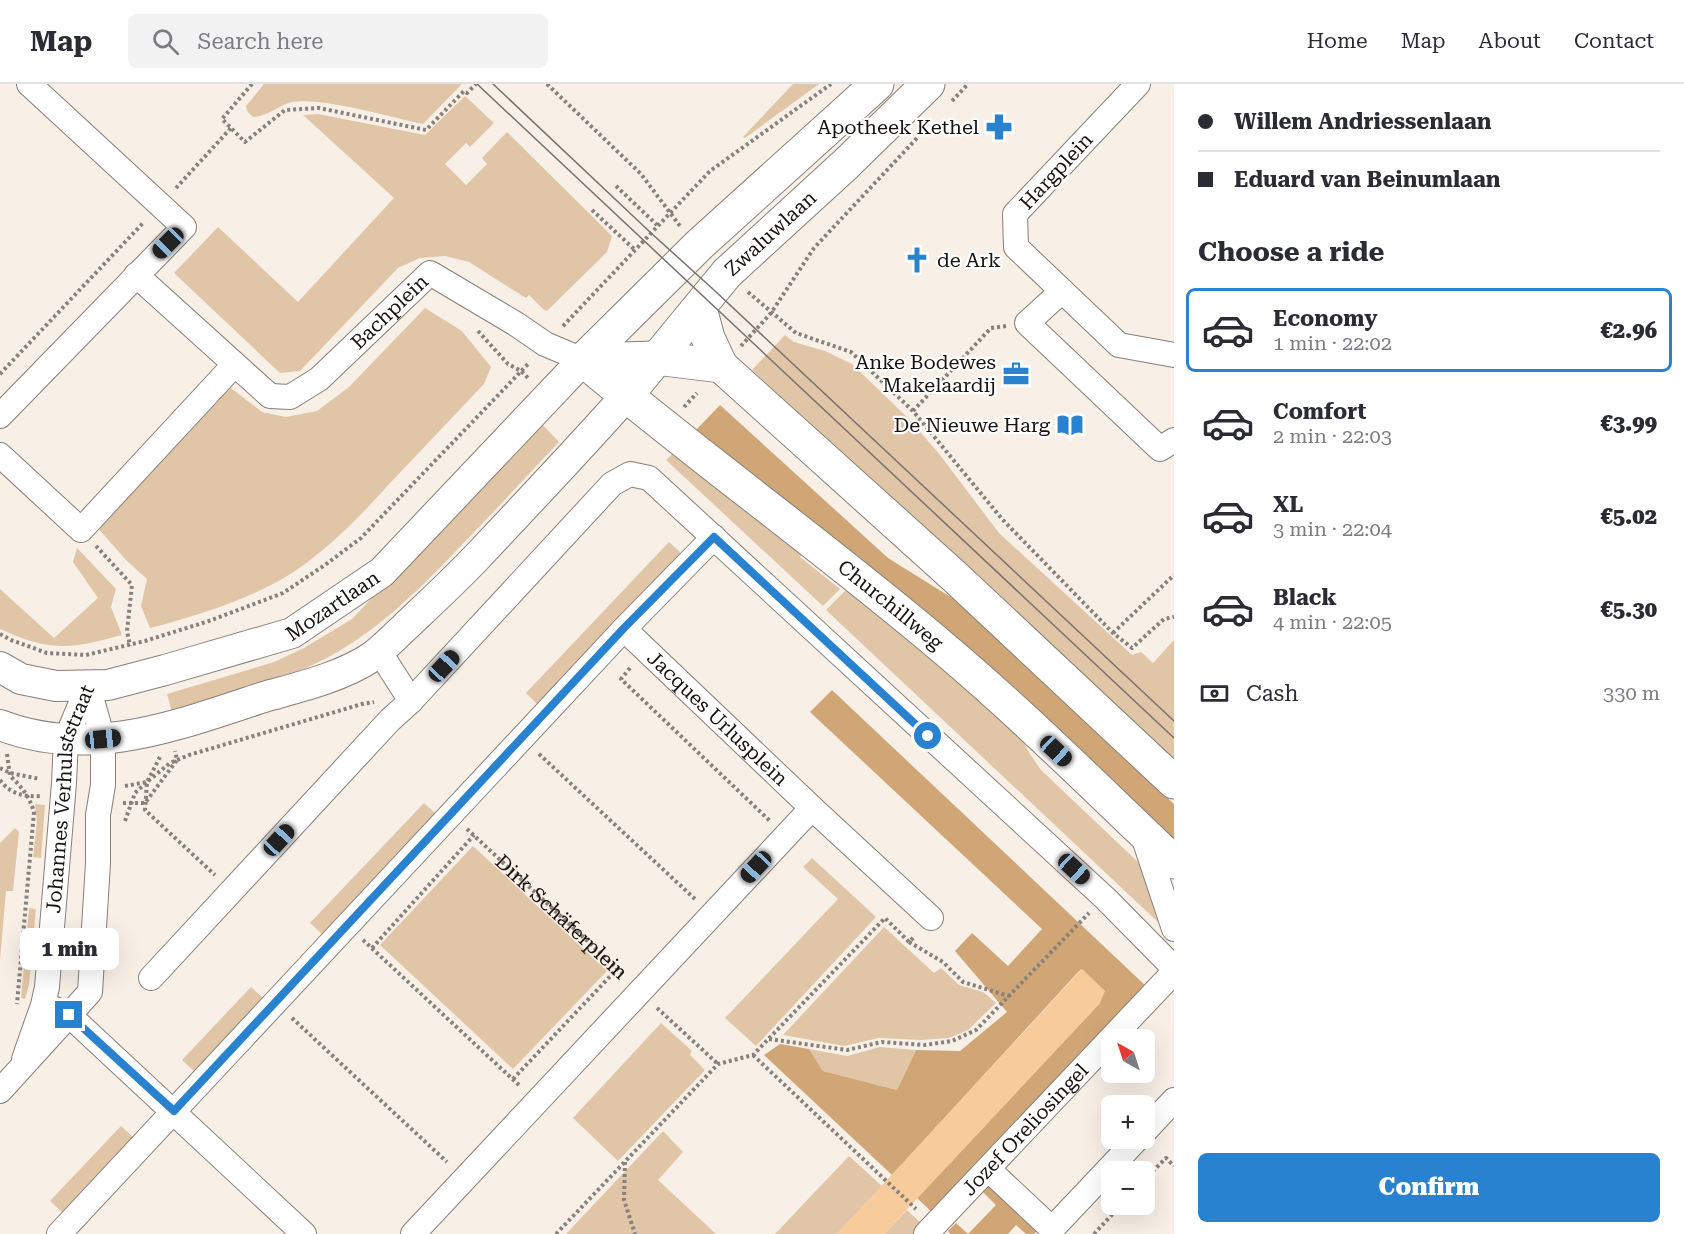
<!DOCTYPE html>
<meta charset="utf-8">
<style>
:root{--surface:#fff;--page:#f2f2f3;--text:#2b2b33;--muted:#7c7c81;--line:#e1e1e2;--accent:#2982d0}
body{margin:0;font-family:"Roboto Serif",serif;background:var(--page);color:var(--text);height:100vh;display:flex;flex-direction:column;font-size:22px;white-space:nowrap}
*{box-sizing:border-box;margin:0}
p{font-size:20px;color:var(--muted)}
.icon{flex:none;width:33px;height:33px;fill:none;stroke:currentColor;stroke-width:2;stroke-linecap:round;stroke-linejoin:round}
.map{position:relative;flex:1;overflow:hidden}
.side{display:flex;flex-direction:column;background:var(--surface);width:510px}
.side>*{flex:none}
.top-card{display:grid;align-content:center;height:132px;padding:0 24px;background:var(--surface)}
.needle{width:39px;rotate:321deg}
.buttons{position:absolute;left:1101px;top:945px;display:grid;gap:12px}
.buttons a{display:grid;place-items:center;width:54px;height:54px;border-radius:9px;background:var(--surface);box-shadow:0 6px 24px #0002;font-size:30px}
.end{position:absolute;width:27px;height:27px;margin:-14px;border:8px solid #2982d0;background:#fff;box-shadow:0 0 0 3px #fff}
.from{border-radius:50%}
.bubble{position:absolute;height:42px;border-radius:9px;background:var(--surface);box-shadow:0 6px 24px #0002;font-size:20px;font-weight:800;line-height:42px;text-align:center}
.car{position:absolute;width:18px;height:36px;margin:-18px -9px;border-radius:8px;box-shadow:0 0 4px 2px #0007;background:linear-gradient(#222 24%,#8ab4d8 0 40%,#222 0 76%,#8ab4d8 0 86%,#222 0)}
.top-card b{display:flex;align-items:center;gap:21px;height:57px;font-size:22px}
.top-card b+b{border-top:2px solid var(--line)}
.top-card i{width:15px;height:15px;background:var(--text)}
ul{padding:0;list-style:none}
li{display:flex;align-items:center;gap:18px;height:84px;margin:0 12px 9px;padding:0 12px;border:3px solid transparent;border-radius:9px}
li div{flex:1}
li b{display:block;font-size:22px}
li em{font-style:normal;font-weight:800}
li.selected{border-color:var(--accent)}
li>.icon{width:54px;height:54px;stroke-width:1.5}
h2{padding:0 24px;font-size:27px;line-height:72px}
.pay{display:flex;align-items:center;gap:15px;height:66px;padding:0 24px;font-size:22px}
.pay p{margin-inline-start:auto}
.button{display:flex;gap:12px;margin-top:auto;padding:12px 24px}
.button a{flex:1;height:69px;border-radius:9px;background:var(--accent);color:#fff;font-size:24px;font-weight:800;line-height:69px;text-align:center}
header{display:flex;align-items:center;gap:36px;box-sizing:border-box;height:84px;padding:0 30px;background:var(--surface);border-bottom:2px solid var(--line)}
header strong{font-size:28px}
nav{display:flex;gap:33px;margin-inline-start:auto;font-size:21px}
.search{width:420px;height:54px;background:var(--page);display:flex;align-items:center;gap:15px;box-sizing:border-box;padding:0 21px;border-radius:9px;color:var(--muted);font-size:22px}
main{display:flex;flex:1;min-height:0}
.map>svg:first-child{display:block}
</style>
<header>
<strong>Map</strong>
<div class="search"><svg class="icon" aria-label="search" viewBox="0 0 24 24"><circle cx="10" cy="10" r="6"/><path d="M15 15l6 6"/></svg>Search here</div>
<nav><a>Home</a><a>Map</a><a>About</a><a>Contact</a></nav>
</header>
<main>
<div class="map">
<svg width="1174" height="1150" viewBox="0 0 1174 1150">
<rect width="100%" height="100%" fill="#f8f0e7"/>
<!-- green -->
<g fill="#e1c5a7">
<path d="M264,0H462L423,40C390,33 322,13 292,18C279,21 267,33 253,33L247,27L246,22Z"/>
<polygon points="793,0 819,0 745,54 743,53"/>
<polygon points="465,12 494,39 470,63 466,59 445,80 466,101 487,80 482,74 507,48 612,152 607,168 547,227 544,226 529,211 526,214 469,178 445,172 420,174 398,184 300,287 280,289 174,189 218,143 298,218 394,114 303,31 318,30 425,51"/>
<path d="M425,224L462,247L491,283L484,300C453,332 423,365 392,397C363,429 331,463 295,487C254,514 197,532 150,544L141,522L147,495L126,476L97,443L227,301L262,328L286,333L317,327L349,303Z"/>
<polygon points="785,251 794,258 825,267 852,280 909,335 940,371 999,449 1132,571 1141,568 1153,579 1174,556 1174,683 752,286"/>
<path d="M539,337L559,358C525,394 491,431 456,467C416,509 375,549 323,576C275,600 223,613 172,628L167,610L274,578L304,564L352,535Z"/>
<polygon points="675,367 803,469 800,473 840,505 823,522 666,376"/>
<polygon points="669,458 681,469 538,621 526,609"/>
<path d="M77,464L116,505L111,523L122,551C102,556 81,563 60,562C40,562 18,553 0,545V505L54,554L98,514L73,478Z"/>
<polygon points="847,505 933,574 1022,655 1030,670 1041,686 1138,778 1143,785 1160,840 826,526"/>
<polygon points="424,719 436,730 323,851 310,839"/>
<polygon points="35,720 45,721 41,774 33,773 37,738"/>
<polygon points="15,744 19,748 13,807 6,807 0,876 0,759"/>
<polygon points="473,762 607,887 513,985 380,861"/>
<polygon points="812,774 876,833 756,962 725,934 838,815 803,783"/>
<polygon points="29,824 36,825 29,901 25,915 21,914"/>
<polygon points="884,843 934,889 941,884 959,901 983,908 996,919 968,946 949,954 920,956 879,954 844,962 783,951"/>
<polygon points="251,903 263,914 195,988 182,976"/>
<polygon points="661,939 692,967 690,971 705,986 618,1077 573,1034"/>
<polygon points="880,963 916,966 897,1006 823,987 809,965 847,972"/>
<polygon points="121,1042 134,1054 63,1129 50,1117"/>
<polygon points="663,1047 683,1068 658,1096 716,1150 566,1150"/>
<polygon points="849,1072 882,1102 837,1150 775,1150"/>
<polygon points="907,1126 923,1141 915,1150 884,1150"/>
</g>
<!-- forest -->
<g fill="#d1a676">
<polygon points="720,321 888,474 957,517 1174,720 1174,758 695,347"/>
<polygon points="832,606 1147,903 934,1130 917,1114 1100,919 1081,885 892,1091 764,971 780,960 809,965 823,987 897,1006 916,966 960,967 1007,928 955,867 972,849 1008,882 1042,845 810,628"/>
<polygon points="989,1102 1038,1146 1034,1150 1026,1150 1016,1141 1008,1150 950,1150 948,1147 956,1139 968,1150 996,1121 983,1108"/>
</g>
<!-- water -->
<polygon fill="#f8cb9a" points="1082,885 1105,907 1100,919 884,1150 837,1150"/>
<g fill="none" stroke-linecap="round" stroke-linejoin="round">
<!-- minor casing -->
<g stroke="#877f77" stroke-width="26">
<g id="minor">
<polyline points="1138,0 1015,130 1016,163 1119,261 1174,271"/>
<path id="s2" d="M136,191L270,312L290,313L319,295L430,189L516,240L545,260L583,276"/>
<polyline points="1062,207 1027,239 1160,365 1174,356"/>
<polyline points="0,332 184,143 29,0"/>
<polyline points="0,371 81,446 234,281"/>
<path id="s3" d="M714,453L624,545L812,724L931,834"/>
<polyline points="379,567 411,617"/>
<polyline points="1142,749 1174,845"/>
<polyline points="151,894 390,636 411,617 612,400 630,390 649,394 1106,815 1174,884"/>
<polyline points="55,925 69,931 304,1150"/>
<path id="s4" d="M24,975L43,921L47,903L64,699L66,655L88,602"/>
<polyline points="0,1007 90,908 98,779 98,731 103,701 103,655 88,602"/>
<polyline points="1144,1048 1174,1016"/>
<polyline points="988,1085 1052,1145 1138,1054"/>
<polyline points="59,1150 624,545"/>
<polyline points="413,1150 812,724"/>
<path id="s5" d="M926,1150L1174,888"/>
</g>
</g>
<!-- tertiary casing -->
<g stroke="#877f77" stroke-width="32">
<g id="tertiary">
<path id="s6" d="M0,583L21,595L56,602L108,601L165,586L292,549L382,488L583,276"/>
<path d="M0,641C90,676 178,641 264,613C299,603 339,594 370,574C382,566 393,554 404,544C428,521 452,499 475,475C526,421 577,367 626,312"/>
</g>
</g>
<!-- secondary casing -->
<g stroke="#877f77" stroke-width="35">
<g id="secondary">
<polyline points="700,224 708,254 721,282 954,492 1174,698"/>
<path id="s7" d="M583,276C700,374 824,463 941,562C1022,630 1097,705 1174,778"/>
<polyline points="583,276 699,161 877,0"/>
<polyline points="583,276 656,274 721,282"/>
<path id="s8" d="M626,312L727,189L846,80L928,0"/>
</g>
</g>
<!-- path -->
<g stroke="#86817b" stroke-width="4" stroke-dasharray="3 3" stroke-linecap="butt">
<polyline points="252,0 222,35 245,58 285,26 319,24 426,46 464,7 467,9 476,0"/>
<polyline points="547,0 641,90 680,142"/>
<polyline points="952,17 968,0"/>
<polyline points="616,102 657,141"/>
<polyline points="176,104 231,44"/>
<polyline points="592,126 634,165"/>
<polyline points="748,208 796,249 851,268 913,327 1002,435 1113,549 1132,564 1164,535 1174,533"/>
<polyline points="563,242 710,87 831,0"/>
<polyline points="478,247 508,280 521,287 529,295"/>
<polyline points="741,262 771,229 814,164 918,53"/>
<polyline points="0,290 144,138"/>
<polyline points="684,323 697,309"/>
<polyline points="913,327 991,244 1006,242"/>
<polyline points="96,462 132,501 127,547 130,562"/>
<polyline points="1113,549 1174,491"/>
<polyline points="0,550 11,556 47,569 86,571 145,557 209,537 283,509 325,481 361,454 529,279"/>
<polyline points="630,584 621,595 770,737"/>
<path d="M7,670L10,692C22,703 29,712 34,728L17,920"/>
<polyline points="539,670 696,816"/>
<polyline points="160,673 147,698 145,726 215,791"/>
<polyline points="0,684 10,689 40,695"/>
<path d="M0,696C10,710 24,713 41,712"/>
<polyline points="125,702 147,698 170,679 189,671 362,620 374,618"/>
<polyline points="123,719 145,719 177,676 175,667"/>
<polyline points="125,737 135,709 147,698"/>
<path id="s1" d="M467,745L624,891"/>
<polyline points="363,856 520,1002"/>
<polyline points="909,858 943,878 963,898 1009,912"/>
<polyline points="372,864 474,751"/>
<polyline points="657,924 718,980"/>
<polyline points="292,934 447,1078"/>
<polyline points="769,955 847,966 882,958 925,961 952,957 976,946 1089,829"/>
<polyline points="753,971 916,1125"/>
<polyline points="513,995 617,885"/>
<polyline points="625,1078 624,1116 635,1150"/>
<polyline points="1144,1096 1166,1074 1174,1082"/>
<polyline points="556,1150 718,980 753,971 885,834 909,858 915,852"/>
<polyline points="1094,1150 1122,1120"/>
</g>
<!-- minor -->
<use href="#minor" stroke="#fff" stroke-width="24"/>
<!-- tertiary -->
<use href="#tertiary" stroke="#fff" stroke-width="30"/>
<!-- secondary -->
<use href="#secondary" stroke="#fff" stroke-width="33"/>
<!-- tram -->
<g stroke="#77726c" stroke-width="1.5">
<polyline points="477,0 1174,654"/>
<polyline points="493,0 651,149 714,206 1174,637"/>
</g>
</g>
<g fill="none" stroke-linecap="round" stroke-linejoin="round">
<!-- route -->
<polyline stroke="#2982d0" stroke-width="8" points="69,931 174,1027 624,544 714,453 928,652"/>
</g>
<!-- icons -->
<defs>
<g id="pharmacy-bare" transform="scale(2.07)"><path d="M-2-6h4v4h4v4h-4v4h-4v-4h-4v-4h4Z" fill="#2982d0" stroke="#fff" stroke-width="2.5" paint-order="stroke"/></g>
<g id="church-bare" transform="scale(2.07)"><path d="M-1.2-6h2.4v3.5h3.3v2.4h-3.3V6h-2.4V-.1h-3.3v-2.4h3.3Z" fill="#2982d0" stroke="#fff" stroke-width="2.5" paint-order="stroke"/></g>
<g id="office-bare" transform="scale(2.07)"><path d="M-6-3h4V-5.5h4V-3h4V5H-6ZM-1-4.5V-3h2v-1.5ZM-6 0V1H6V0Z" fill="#2982d0" stroke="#fff" stroke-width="2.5" paint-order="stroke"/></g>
<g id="library-bare" transform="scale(2.07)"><path d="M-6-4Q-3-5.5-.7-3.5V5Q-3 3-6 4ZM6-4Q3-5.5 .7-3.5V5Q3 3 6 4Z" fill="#2982d0" stroke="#fff" stroke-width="2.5" paint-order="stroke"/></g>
</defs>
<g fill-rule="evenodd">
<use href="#pharmacy-bare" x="999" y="43"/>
<use href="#church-bare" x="917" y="176"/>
<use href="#office-bare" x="1016" y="290"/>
<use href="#library-bare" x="1070" y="341"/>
</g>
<g text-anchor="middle" stroke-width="4.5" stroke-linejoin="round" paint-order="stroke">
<!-- poi labels -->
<g font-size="20" fill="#161310" stroke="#fff" text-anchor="end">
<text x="979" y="50">Apotheek Kethel</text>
<text x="937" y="183" text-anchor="start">de Ark</text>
<text x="996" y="285">Anke Bodewes<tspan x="996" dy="23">Makelaardij</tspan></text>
<text x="1050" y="348">De Nieuwe Harg</text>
</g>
<!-- street labels -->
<g font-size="20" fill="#161310" stroke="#fff">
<text transform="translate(1056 87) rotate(-47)" y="7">Hargplein</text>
<text dy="7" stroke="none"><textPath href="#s8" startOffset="218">Zwaluwlaan</textPath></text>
<text dy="7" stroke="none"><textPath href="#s2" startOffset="332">Bachplein</textPath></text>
<text dy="7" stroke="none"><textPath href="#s6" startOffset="352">Mozartlaan</textPath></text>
<text dy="7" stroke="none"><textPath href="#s7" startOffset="393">Churchillweg</textPath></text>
<text dy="7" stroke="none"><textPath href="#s3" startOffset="258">Jacques Urlusplein</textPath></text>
<text dy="7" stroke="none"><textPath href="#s4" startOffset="266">Johannes Verhulststraat</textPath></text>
<text dy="7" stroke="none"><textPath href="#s1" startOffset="129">Dirk Schäferplein</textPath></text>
<text dy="7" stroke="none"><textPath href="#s5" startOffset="144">Jozef Oreliosingel</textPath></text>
</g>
</g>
</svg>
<div class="buttons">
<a><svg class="needle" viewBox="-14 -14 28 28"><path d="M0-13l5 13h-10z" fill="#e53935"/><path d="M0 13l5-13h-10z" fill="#7c7c81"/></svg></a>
<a>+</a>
<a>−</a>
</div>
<i class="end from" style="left:928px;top:652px"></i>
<i class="end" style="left:69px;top:931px"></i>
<div class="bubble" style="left:20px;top:844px;width:99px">1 min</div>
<i class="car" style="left:168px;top:159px;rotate:225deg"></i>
<i class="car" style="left:444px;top:582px;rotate:43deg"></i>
<i class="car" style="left:103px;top:655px;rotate:84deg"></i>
<i class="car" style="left:1056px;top:667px;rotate:133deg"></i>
<i class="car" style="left:279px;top:756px;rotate:43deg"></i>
<i class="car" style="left:756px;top:783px;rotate:223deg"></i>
<i class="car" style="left:1074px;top:785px;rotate:133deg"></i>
</div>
<section class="side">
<div class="top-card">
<b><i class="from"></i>Willem Andriessenlaan</b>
<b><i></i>Eduard van Beinumlaan</b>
</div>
<h2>Choose a ride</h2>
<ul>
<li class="selected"><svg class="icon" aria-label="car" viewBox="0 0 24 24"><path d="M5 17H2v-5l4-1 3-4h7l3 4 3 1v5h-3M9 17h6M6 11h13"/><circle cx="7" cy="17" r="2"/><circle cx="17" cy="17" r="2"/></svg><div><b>Economy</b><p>1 min · 22:02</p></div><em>€2.96</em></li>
<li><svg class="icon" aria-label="car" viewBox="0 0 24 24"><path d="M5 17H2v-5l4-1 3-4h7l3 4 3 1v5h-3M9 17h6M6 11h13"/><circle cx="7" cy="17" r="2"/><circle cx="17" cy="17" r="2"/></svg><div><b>Comfort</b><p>2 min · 22:03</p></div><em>€3.99</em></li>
<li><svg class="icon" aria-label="car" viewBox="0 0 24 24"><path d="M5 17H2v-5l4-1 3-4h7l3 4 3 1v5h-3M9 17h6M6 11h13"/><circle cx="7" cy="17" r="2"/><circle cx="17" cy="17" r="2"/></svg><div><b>XL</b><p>3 min · 22:04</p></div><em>€5.02</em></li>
<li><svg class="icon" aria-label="car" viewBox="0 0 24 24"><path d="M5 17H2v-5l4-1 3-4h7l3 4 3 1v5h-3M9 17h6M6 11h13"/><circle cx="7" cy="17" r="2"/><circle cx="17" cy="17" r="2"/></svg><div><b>Black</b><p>4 min · 22:05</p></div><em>€5.30</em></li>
</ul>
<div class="pay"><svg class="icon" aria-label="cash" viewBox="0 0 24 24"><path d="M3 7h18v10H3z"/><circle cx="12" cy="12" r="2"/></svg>Cash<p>330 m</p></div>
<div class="button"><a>Confirm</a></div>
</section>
</main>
